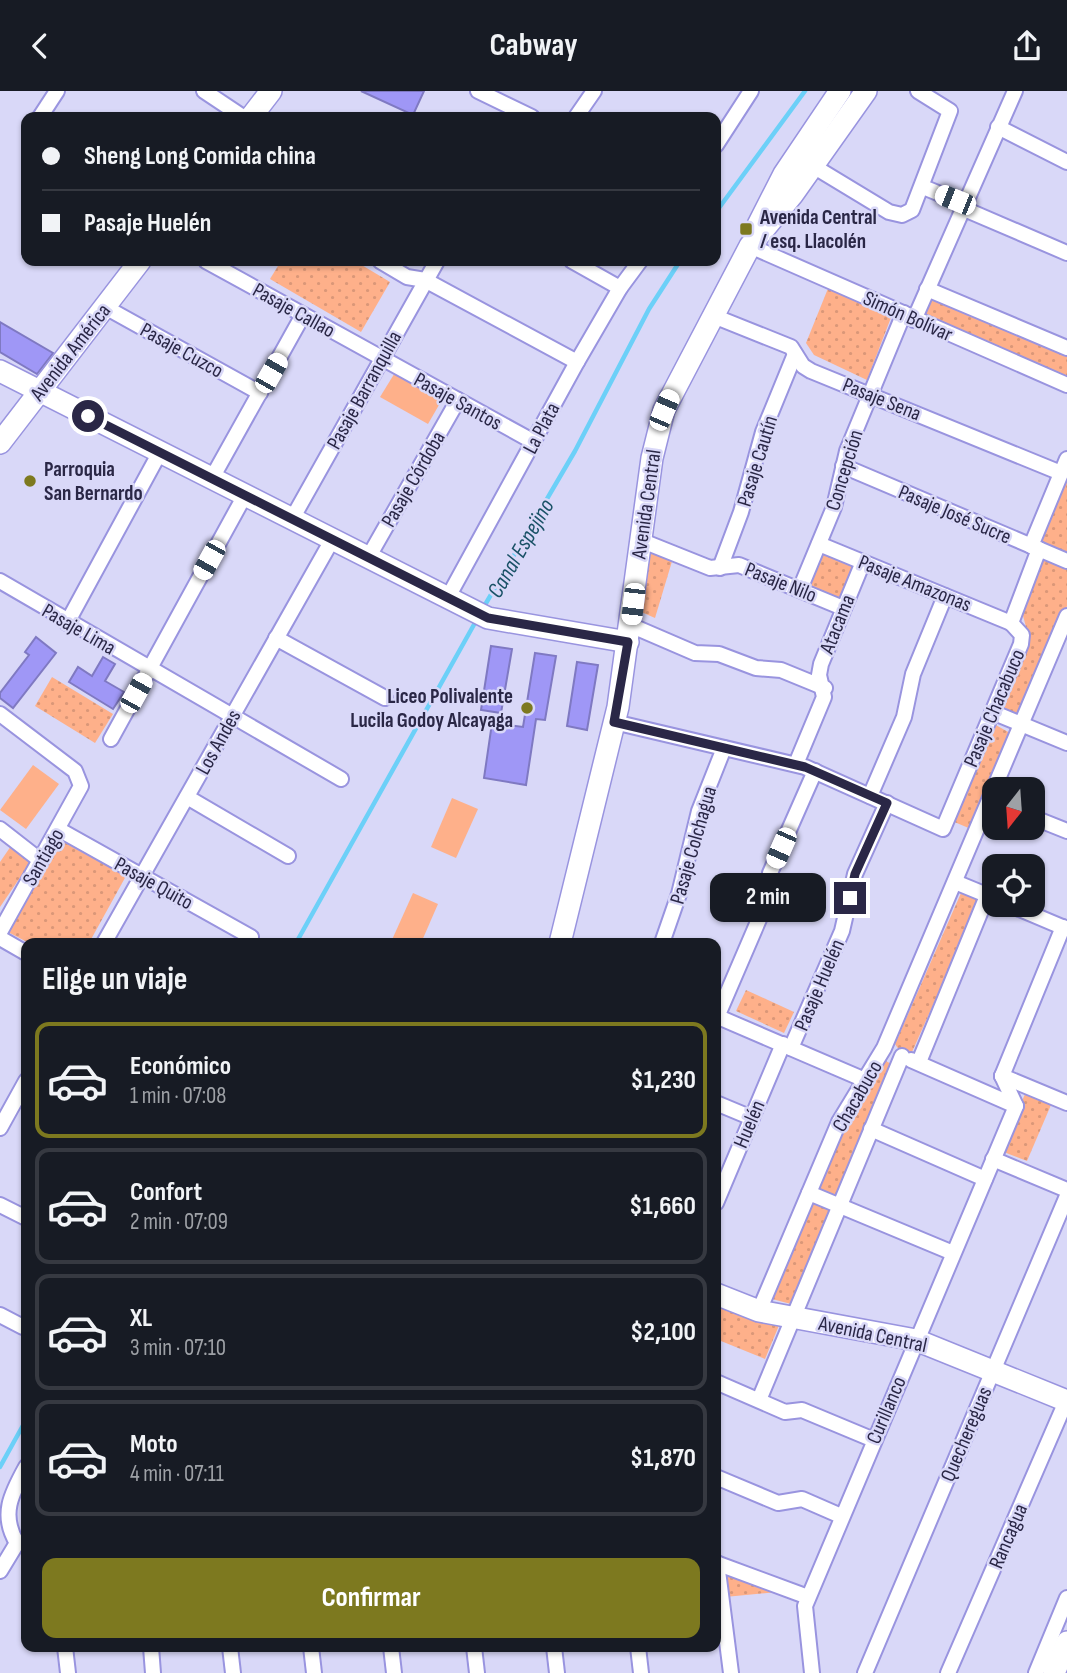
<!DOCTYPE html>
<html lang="es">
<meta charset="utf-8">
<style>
:root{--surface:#171b24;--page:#242831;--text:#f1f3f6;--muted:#9ea1a6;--line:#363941;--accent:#7d791f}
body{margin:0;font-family:"Sofia Sans Condensed",sans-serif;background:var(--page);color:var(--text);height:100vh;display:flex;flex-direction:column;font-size:26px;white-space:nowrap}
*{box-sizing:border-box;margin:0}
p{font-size:23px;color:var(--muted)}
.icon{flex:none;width:38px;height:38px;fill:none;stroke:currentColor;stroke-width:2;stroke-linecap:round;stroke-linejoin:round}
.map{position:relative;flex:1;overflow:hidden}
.side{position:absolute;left:21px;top:847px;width:700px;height:714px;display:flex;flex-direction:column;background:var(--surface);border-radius:14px;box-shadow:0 2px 5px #0004}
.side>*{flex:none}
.banner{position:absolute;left:21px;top:21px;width:700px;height:154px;border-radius:14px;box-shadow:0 2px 5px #0004;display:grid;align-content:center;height:154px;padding:0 21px;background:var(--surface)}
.needle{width:46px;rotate:197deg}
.tools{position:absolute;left:982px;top:686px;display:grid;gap:14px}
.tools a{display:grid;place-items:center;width:63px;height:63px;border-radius:14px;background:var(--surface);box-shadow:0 2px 5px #0004;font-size:35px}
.end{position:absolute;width:32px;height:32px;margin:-16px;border:9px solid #2a2746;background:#fff;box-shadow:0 0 0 4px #fff}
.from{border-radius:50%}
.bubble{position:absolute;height:49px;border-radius:14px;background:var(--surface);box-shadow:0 2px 5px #0004;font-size:23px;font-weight:700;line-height:49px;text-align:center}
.car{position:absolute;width:21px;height:42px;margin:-21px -10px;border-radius:9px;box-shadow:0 0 5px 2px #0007;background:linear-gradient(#fff 24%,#345 0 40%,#fff 0 76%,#345 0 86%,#fff 0)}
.banner b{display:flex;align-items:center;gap:24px;height:66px;font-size:26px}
.banner b+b{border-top:2px solid var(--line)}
.banner i{width:18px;height:18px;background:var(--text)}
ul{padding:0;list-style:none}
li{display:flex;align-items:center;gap:21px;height:116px;margin:0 14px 10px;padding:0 7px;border:4px solid var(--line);border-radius:14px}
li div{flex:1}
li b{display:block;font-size:26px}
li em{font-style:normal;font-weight:700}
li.on{border-color:var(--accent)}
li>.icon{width:63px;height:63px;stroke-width:1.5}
h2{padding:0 21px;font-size:32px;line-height:84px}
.action{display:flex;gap:14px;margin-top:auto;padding:14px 21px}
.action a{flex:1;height:80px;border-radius:14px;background:var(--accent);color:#fff;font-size:28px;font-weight:700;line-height:80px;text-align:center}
header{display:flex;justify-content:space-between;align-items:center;height:91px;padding:0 21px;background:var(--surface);font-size:32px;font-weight:700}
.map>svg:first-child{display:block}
</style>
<header><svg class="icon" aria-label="back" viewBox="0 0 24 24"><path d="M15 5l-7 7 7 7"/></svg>Cabway<svg class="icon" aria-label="share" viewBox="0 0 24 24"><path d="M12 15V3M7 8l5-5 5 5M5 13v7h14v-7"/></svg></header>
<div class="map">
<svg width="1067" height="1582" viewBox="0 0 1067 1582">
<defs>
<pattern id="grass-dots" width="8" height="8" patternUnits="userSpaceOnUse" patternTransform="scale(1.75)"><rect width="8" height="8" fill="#feb08a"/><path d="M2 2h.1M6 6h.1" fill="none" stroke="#da9778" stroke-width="1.8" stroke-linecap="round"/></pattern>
</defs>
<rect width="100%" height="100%" fill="#d9d8f8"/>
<!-- grass -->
<g fill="url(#grass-dots)">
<polygon points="281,170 355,170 390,191 361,241 270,188"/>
<polygon points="829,195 892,224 867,289 814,264 806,252"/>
<polygon points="931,207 1067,264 1067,287 924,226"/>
<polygon points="1067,376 1067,461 1037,449"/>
<polygon points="645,457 673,467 655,527 639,520"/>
<polygon points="821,460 853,474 840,509 806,495"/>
<polygon points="1049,468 1067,475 1067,515 1021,624 1018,625 1003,618 1002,615 1030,551 1022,521 1042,469"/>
<polygon points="52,586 113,623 95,652 35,615"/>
<polygon points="994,633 1010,642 971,738 952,730"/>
<polygon points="56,747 126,785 89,852 29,852 6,840"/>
<polygon points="11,755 32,769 0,816 0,771"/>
<polygon points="961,802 981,807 912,961 899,959 895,953"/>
<polygon points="746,899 794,921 784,942 736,920"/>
<polygon points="881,967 891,973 836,1105 818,1097 838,1049"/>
<polygon points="1025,1003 1051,1014 1027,1070 1001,1060"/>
<polygon points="812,1111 830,1118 791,1213 772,1208"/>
<polygon points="716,1211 780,1232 765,1268 716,1248"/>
<polygon points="721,1477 788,1500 725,1506"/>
</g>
<!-- garden -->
<g fill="#feb08a">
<polygon points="396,280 443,307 428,333 380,306"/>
<polygon points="33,674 59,693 26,738 0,719"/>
<polygon points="452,707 478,718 456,767 431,756"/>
<polygon points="413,802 438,813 421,852 394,852 391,851"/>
</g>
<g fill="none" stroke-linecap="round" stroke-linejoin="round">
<!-- stream -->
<g stroke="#6cd0f8" stroke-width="4.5">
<polyline points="716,121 805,0"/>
<polyline points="482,519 575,360 649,218 680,170"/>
<polyline points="296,852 476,530"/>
<polyline points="0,1376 26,1329"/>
</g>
</g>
<!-- building -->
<g fill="#9f97f6" stroke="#7f79c2" stroke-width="2">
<polygon points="361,0 424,0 413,24"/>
<polygon points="0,231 53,262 37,283 0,261"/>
<polygon points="36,546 56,562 13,617 0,607 0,602 29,564 25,561"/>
<polygon points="491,555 512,558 501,622 481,619"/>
<polygon points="535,562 556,565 545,629 536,628 526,694 484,687 492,632 523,636"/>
<polygon points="103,566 115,573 105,590 124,601 113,618 69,591 78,576 92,585"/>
<polygon points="577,571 598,574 587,639 567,635"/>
</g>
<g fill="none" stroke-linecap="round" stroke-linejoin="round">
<!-- street casing -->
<g stroke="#9994df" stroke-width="18">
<g id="street">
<polyline points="204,0 243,26"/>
<polyline points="478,0 532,26"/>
<polyline points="40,26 57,0"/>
<polyline points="576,26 594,0"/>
<polyline points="998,36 1067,71"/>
<polyline points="716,54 751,0"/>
<polyline points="813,75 889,121 902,124 912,119 950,20 918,0"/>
<polyline points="923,96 955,109 969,120 1067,162"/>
<polyline points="750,155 1067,294"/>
<polyline points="206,170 534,351"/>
<polyline points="380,170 407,186 425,189 577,271"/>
<polyline points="572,170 620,197"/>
<polyline points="927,198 1067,257"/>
<polyline points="105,216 260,302"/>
<polyline points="711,224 791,256 803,275 811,280 1061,382"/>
<polyline points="914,229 1015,0"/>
<polyline points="843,375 1067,470"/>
<polyline points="212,387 303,224"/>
<polyline points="292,428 437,170"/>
<polyline points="640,449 710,477 739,474 843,517"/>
<polyline points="819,453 1011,532"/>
<polyline points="1031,455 1067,368"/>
<polyline points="368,467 458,309"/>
<polyline points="720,477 741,421 763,341 795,263"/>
<polyline points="0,490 341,688"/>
<polyline points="800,498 834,416 847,360 904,222"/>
<polyline points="447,508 577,271 620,197 640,170"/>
<polyline points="67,532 160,361"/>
<polyline points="630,534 695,562 719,563 756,577 781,579 825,597"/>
<polyline points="276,547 385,607"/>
<polyline points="992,621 1067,652"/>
<polyline points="0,623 75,680 81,695 0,841"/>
<polyline points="614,631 805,676 943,738 1021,553 1022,544 1011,532 1039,458"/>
<polyline points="111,648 245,404"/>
<polyline points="796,673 824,606 819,584 821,573 863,471"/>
<polyline points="870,705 904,626 913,583 945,505"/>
<polyline points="187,706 288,765"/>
<polyline points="1032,726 1067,740"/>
<polyline points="0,738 41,770"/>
<polyline points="58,738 251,846"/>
<polyline points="955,791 994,807"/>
<polyline points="1010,814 1067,838"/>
<polyline points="0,847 26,862"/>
<polyline points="104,852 332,449"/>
<polyline points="662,852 679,803 699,720 724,657"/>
<polyline points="716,925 865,989"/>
<polyline points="717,926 766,812 770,782 815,680"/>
<polyline points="791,957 842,840 855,783 887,712"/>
<polyline points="911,969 1016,1015"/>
<polyline points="919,971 987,805"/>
<polyline points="1002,985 1063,836"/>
<polyline points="1002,985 1067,1012"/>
<polyline points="716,1012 752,1027"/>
<polyline points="0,1037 26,990"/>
<polyline points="871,1038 985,1088"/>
<polyline points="993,1068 1067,1099"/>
<polyline points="809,1102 953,1162"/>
<polyline points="716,1112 783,953"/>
<polyline points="0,1114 26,1127"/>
<polyline points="759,1220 839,1031 884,957 1067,525"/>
<polyline points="0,1224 23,1236"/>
<polyline points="716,1291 785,1321 802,1319 874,1349"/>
<polyline points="759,1309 902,965"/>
<polyline points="716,1386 778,1412 802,1408 841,1425"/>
<path d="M17,1452C0,1424 11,1403 26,1376"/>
<polyline points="716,1472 808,1506"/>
<polyline points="717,1472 731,1582"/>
<polyline points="0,1480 17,1452"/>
<polyline points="65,1556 68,1582"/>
<polyline points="151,1556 153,1582"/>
<polyline points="230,1556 233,1582"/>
<polyline points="311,1556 314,1582"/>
<polyline points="391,1556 394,1582"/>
<polyline points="474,1556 477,1582"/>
<polyline points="554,1556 557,1582"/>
<polyline points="638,1556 641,1582"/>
<polyline points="812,1582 805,1515 1016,1015 1002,985"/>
<polyline points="865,1582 1067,1105"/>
<polyline points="948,1582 1067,1308"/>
<polyline points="1036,1582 1067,1507"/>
</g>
</g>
<!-- secondary casing -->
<g stroke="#9994df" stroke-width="24">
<g id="secondary">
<polyline points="251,26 271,0"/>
<polyline points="758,134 784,83 840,0"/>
<polyline points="0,280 488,527 628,551"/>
<polyline points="0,352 140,170"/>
<polyline points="560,852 618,616 652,367 664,319 750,155 793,103 866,0"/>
<polyline points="716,1203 759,1220 916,1249 1067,1310"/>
<polyline points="1054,1582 1067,1551"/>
</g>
</g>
<!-- street -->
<use href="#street" stroke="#fff" stroke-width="14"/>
<!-- secondary -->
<use href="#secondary" stroke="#fff" stroke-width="21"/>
</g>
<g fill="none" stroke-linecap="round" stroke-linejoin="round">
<!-- route -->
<polyline stroke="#2a2746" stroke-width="9" points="88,325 488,527 628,551 614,631 805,676 887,712 855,783 850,807"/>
</g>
<!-- markers -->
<g fill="#7d791f" stroke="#d9d8f8" stroke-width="2.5">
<rect x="739" y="131" width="14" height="14" rx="3.5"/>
<circle cx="30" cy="390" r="7"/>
<circle cx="527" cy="617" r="7"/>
</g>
<g text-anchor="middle" stroke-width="5" stroke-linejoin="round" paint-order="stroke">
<!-- poi labels -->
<g font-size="21" font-weight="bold" fill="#2a2746" stroke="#d9d8f8" text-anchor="start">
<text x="760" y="133">Avenida Central<tspan x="760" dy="24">/ esq. Llacolén</tspan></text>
<text x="44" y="385">Parroquia<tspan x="44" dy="24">San Bernardo</tspan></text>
<text x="513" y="612" text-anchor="end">Liceo Polivalente<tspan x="513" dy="24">Lucila Godoy Alcayaga</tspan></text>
</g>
<!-- street labels -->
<g font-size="21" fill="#2a2746" stroke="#d9d8f8">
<text transform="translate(294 219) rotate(29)" y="7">Pasaje Callao</text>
<text transform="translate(908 225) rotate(24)" y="7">Simón Bolívar</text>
<text transform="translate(182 259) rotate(29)" y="7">Pasaje Cuzco</text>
<text transform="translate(70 261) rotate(-52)" y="7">Avenida América</text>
<text transform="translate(364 299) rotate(-61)" y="7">Pasaje Barranquilla</text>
<text transform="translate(882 308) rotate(22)" y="7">Pasaje Sena</text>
<text transform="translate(458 310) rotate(29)" y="7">Pasaje Santos</text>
<text transform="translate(541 337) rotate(-62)" y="7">La Plata</text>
<text transform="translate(757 370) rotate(-73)" y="7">Pasaje Cautín</text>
<text transform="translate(844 379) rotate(-73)" y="7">Concepción</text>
<text transform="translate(413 388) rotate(-60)" y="7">Pasaje Córdoba</text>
<text transform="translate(646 413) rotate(-82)" y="7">Avenida Central</text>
<text transform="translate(955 423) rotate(23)" y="7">Pasaje José Sucre</text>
<text transform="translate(781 491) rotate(22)" y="7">Pasaje Nilo</text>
<text transform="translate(915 492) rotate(22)" y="7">Pasaje Amazonas</text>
<text transform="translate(837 533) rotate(-68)" y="7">Atacama</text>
<text transform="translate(79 538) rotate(30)" y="7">Pasaje Lima</text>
<text transform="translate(994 617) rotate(-67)" y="7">Pasaje Chacabuco</text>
<text transform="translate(218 651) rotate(-61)" y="7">Los Andes</text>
<text transform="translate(693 754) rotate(-74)" y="7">Pasaje Colchagua</text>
<text transform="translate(43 766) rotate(-60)" y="7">Santiago</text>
<text transform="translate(154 792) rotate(29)" y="7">Pasaje Quito</text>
<text transform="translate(819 894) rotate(-67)" y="7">Pasaje Huelén</text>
<text transform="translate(857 1005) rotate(-60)" y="7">Chacabuco</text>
<text transform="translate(749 1033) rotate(-67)" y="7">Huelén</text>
<text transform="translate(873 1243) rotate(12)" y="7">Avenida Central</text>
<text transform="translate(886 1319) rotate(-67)" y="7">Curillanco</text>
<text transform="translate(966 1343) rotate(-67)" y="7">Quechereguas</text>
<text transform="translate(1008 1445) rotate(-67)" y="7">Rancagua</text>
</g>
<!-- water labels -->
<g font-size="23" font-style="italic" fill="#1a5267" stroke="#d9d8f8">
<text transform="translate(520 457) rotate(-60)" y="8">Canal Espejino</text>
</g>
</g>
</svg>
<div class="tools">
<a><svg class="needle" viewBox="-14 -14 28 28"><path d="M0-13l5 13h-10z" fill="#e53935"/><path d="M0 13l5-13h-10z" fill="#9ea1a6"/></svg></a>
<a><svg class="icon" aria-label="locate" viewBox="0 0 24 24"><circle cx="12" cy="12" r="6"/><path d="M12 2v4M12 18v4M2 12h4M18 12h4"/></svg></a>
</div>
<i class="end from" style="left:88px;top:325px"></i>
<i class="end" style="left:850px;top:807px"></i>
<div class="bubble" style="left:710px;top:782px;width:116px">2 min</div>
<i class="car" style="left:955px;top:109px;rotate:292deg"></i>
<i class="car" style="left:271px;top:282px;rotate:30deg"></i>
<i class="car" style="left:664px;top:319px;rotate:23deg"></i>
<i class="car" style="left:209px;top:469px;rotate:209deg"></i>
<i class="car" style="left:633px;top:513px;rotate:187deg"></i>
<i class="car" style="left:136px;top:602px;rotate:29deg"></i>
<i class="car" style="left:781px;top:757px;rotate:204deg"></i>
<div class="banner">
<b><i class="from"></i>Sheng Long Comida china</b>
<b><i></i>Pasaje Huelén</b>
</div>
<section class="side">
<h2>Elige un viaje</h2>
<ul>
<li class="on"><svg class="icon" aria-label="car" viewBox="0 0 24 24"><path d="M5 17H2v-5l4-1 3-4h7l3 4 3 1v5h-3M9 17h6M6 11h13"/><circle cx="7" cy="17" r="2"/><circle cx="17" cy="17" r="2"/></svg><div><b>Económico</b><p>1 min · 07:08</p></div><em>$1,230</em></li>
<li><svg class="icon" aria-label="car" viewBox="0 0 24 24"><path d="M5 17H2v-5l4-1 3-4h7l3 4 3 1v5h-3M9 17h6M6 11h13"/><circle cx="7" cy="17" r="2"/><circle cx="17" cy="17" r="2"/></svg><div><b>Confort</b><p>2 min · 07:09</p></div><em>$1,660</em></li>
<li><svg class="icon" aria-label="car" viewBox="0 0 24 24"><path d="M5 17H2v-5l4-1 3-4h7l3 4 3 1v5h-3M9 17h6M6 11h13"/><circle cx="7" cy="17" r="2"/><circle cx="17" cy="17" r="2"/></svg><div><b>XL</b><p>3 min · 07:10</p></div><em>$2,100</em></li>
<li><svg class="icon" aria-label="car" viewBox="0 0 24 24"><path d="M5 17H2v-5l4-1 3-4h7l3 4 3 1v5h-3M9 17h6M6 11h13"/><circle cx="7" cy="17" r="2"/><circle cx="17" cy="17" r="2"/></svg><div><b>Moto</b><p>4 min · 07:11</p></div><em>$1,870</em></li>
</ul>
<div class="action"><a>Confirmar</a></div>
</section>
</div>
